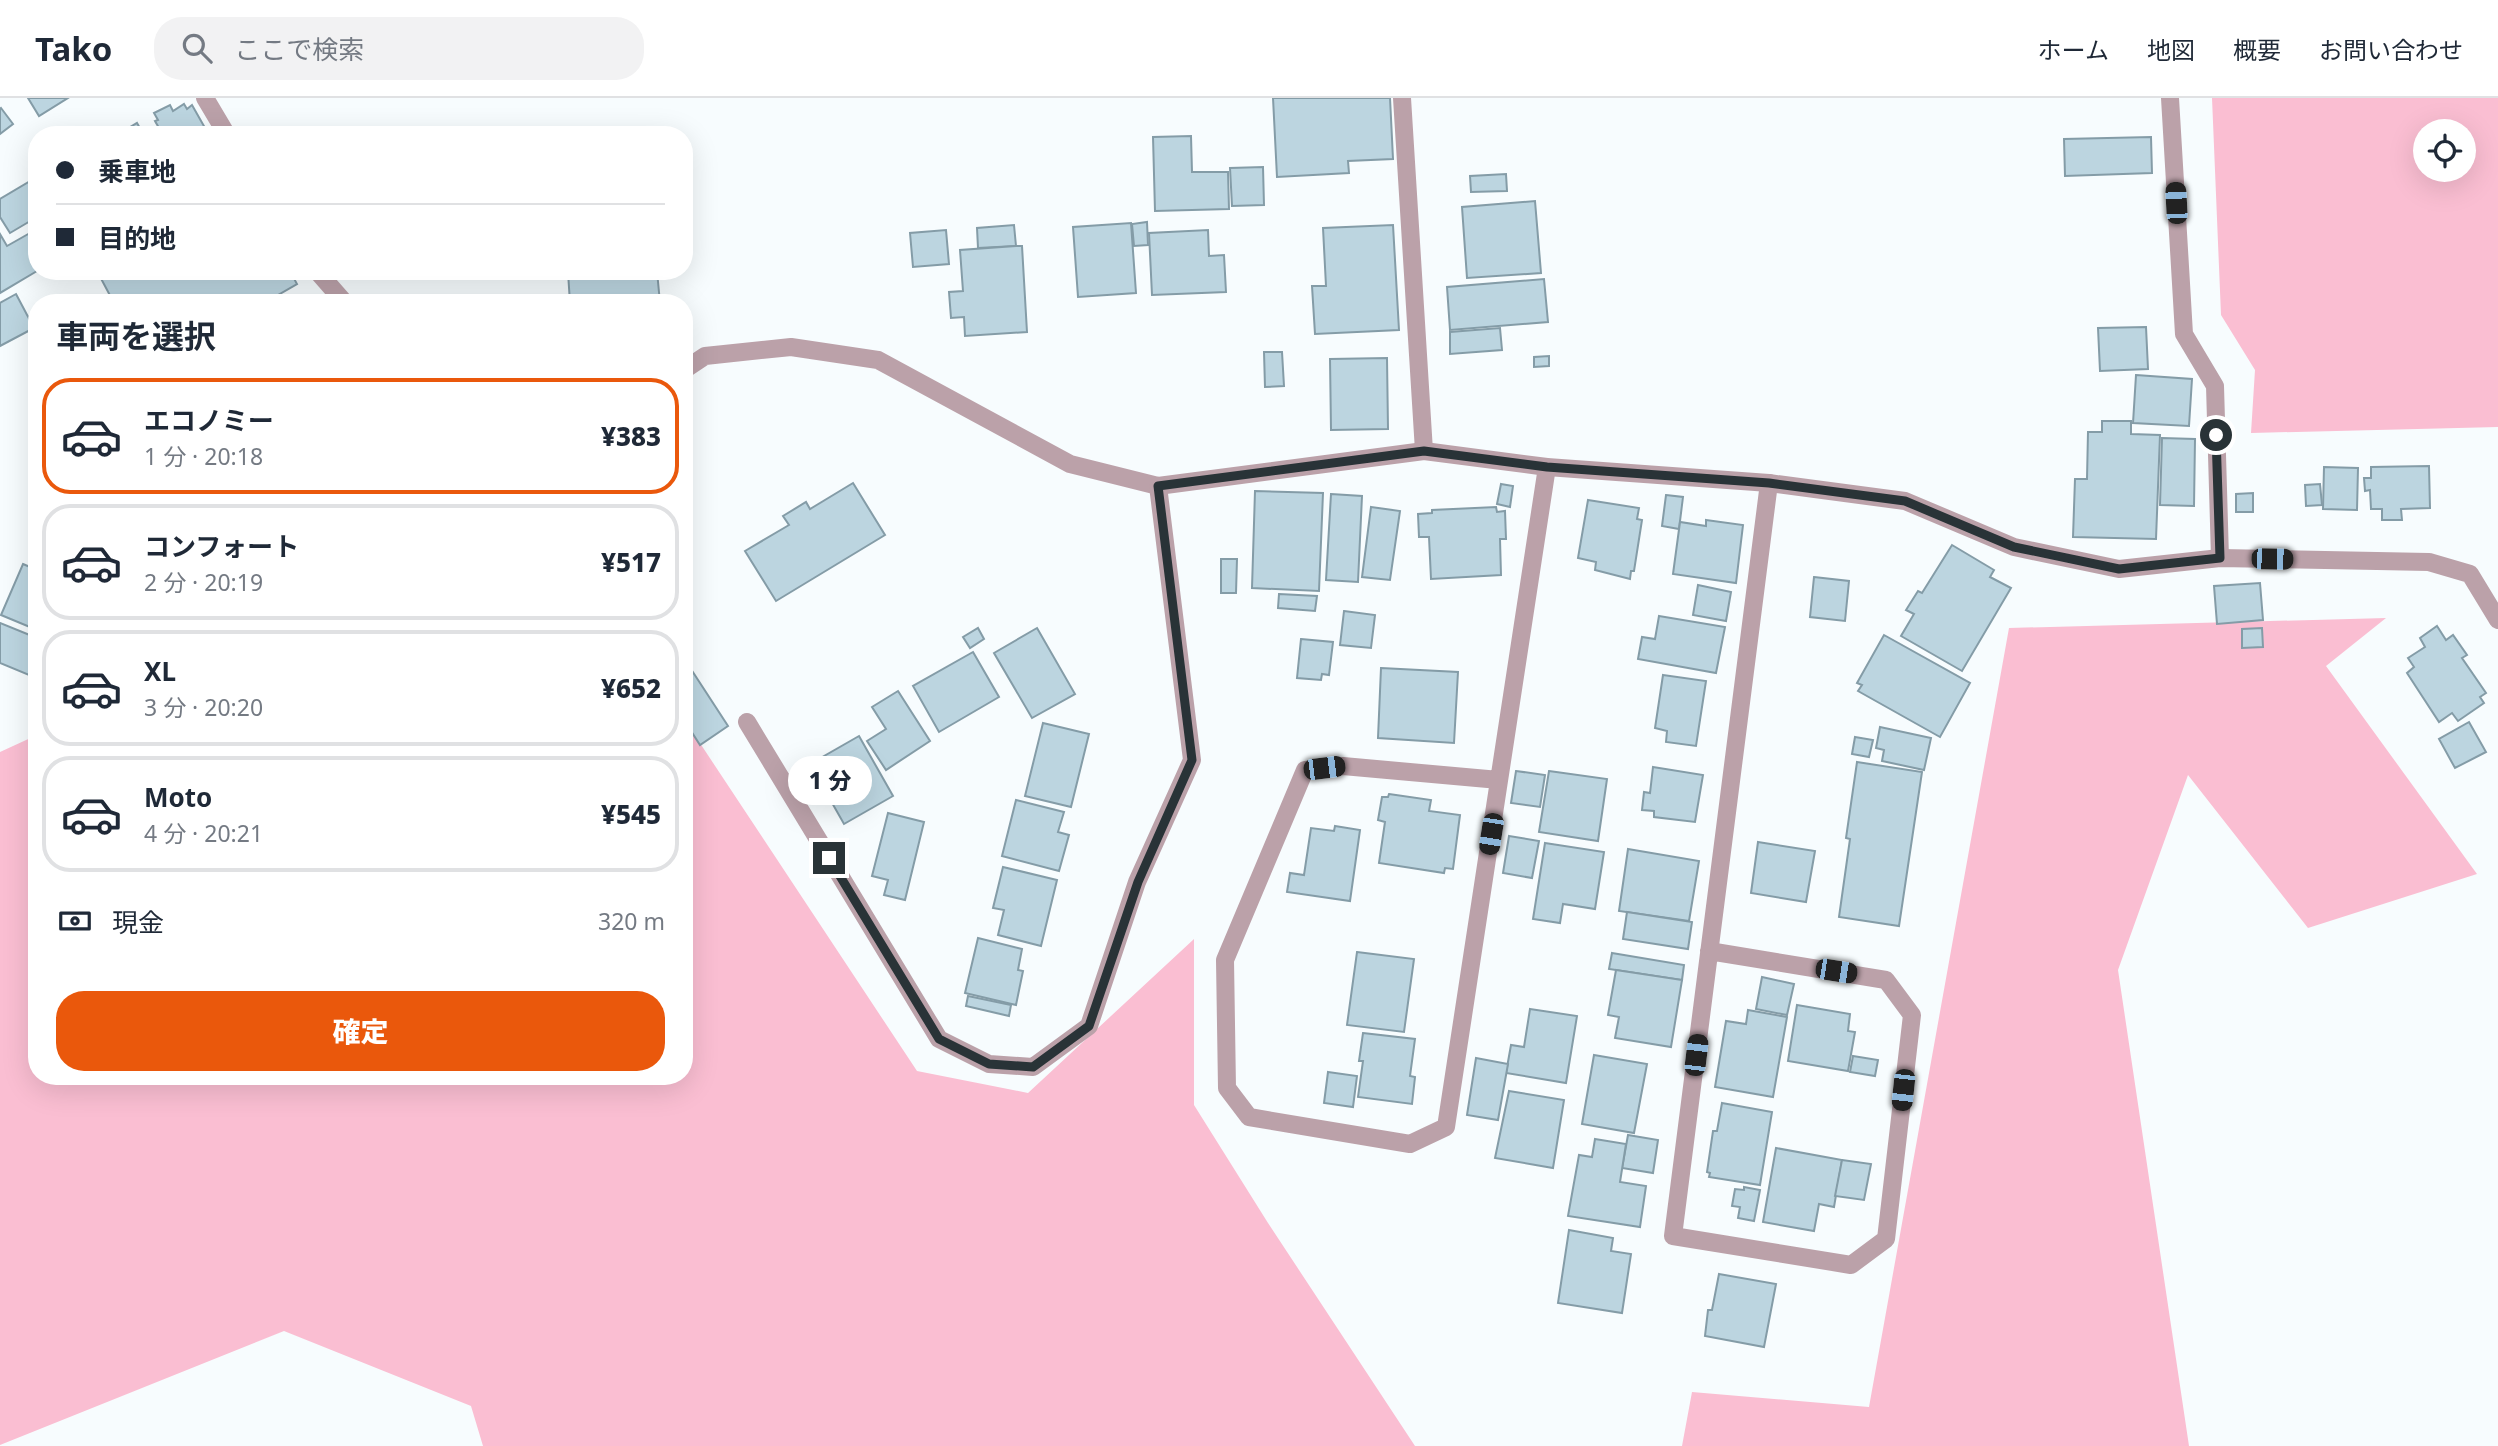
<!DOCTYPE html>
<html lang="ja">
<meta charset="utf-8">
<style>
:root{--surface:#fff;--page:#f2f2f3;--text:#1f2937;--muted:#747a83;--line:#e0e1e3;--accent:#ea580c}
body{margin:0;font-family:"Noto Sans","Noto Sans JP",sans-serif;background:var(--page);color:var(--text);height:100vh;display:flex;flex-direction:column;font-size:26px;white-space:nowrap}
*{box-sizing:border-box;margin:0}
p{font-size:23px;color:var(--muted)}
.icon{flex:none;width:38px;height:38px;fill:none;stroke:currentColor;stroke-width:2;stroke-linecap:round;stroke-linejoin:round}
.map{position:relative;flex:1;overflow:hidden}
.side{position:absolute;left:28px;top:196px;width:665px;height:791px;display:flex;flex-direction:column;background:var(--surface);border-radius:28px;box-shadow:0 7px 28px #0002}
.side>*{flex:none}
.guide{position:absolute;left:28px;top:28px;width:665px;height:154px;border-radius:28px;box-shadow:0 7px 28px #0002;display:grid;align-content:center;height:154px;padding:0 28px;background:var(--surface)}
.tools{position:absolute;left:2413px;top:21px;display:grid;gap:14px}
.tools a{display:grid;place-items:center;width:63px;height:63px;border-radius:50%;background:var(--surface);box-shadow:0 7px 28px #0002;font-size:35px}
.end{position:absolute;width:32px;height:32px;margin:-16px;border:9px solid #293337;background:#fff;box-shadow:0 0 0 4px #fff}
.from{border-radius:50%}
.bubble{position:absolute;height:49px;border-radius:24px;background:var(--surface);box-shadow:0 7px 28px #0002;font-size:23px;font-weight:800;line-height:49px;text-align:center}
.car{position:absolute;width:21px;height:42px;margin:-21px -10px;border-radius:9px;box-shadow:0 0 5px 2px #0007;background:linear-gradient(#222 24%,#8ab4d8 0 40%,#222 0 76%,#8ab4d8 0 86%,#222 0)}
.guide b{display:flex;align-items:center;gap:24px;height:66px;font-size:26px}
.guide b+b{border-top:2px solid var(--line)}
.guide i{width:18px;height:18px;background:var(--text)}
ul{padding:0;list-style:none}
li{display:flex;align-items:center;gap:21px;height:116px;margin:0 14px 10px;padding:0 14px;border:4px solid var(--line);border-radius:28px}
li div{flex:1}
li b{display:block;font-size:26px}
li em{font-style:normal;font-weight:800}
li.selected{border-color:var(--accent)}
li>.icon{width:63px;height:63px;stroke-width:1.5}
h2{padding:0 28px;font-size:32px;line-height:84px}
.pay{display:flex;align-items:center;gap:18px;height:77px;padding:0 28px;font-size:26px}
.pay p{margin-inline-start:auto}
.cta{display:flex;gap:14px;margin-top:auto;padding:14px 28px}
.cta a{flex:1;height:80px;border-radius:28px;background:var(--accent);color:#fff;font-size:28px;font-weight:800;line-height:80px;text-align:center}
header{display:flex;align-items:center;gap:42px;box-sizing:border-box;height:98px;padding:0 35px;background:var(--surface);border-bottom:2px solid var(--line)}
header strong{font-size:33px}
nav{display:flex;gap:38px;margin-inline-start:auto;font-size:24px}
.search{width:490px;height:63px;background:var(--page);display:flex;align-items:center;gap:18px;box-sizing:border-box;padding:0 24px;border-radius:28px;color:var(--muted);font-size:26px}
.map>svg:first-child{display:block}
</style>
<header>
<strong>Tako</strong>
<div class="search"><svg class="icon" aria-label="search" viewBox="0 0 24 24"><circle cx="10" cy="10" r="6"/><path d="M15 15l6 6"/></svg>ここで検索</div>
<nav><a>ホーム</a><a>地図</a><a>概要</a><a>お問い合わせ</a></nav>
</header>
<div class="map">
<svg width="2498" height="1348" viewBox="0 0 2498 1348">
<rect width="100%" height="100%" fill="#f7fcfe"/>
<!-- green -->
<g fill="#fabed2" fill-rule="evenodd">
<path d="M2212,0H2498V329L2251,335L2255,272L2221,217ZM2426,33H2464V72H2426Z"/>
<polygon points="2386,520 2326,568 2477,776 2308,830 2188,677 2118,872 2189,1348 1682,1348 1692,1294 1869,1309 2009,530"/>
<polygon points="684,621 917,973 1028,995 1194,841 1194,1007 1268,1125 1415,1348 483,1348 471,1308 284,1233 0,1347 0,654 37,637 37,978 684,978"/>
</g>
<!-- building -->
<g fill="#bcd5e0" stroke="#849ca7" stroke-width="2">
<polygon points="28,0 68,0 39,18"/>
<polygon points="1273,0 1390,0 1393,61 1348,63 1349,75 1277,79"/>
<polygon points="184,6 187,11 192,7 209,37 163,37 155,23 158,22 154,15 170,7 173,13"/>
<polygon points="1,10 13,26 0,36 0,11"/>
<polygon points="137,25 144,37 117,37"/>
<polygon points="1191,38 1192,74 1228,74 1229,111 1155,113 1153,39"/>
<polygon points="2151,39 2152,75 2065,78 2064,41"/>
<polygon points="1263,69 1264,107 1232,108 1230,70"/>
<polygon points="1506,76 1507,93 1471,94 1470,78"/>
<polygon points="37,79 37,119 10,135 0,119 0,101"/>
<polygon points="1535,103 1541,175 1467,180 1462,109"/>
<polygon points="1147,124 1148,147 1134,148 1132,126"/>
<polygon points="1131,125 1136,195 1078,199 1073,129"/>
<polygon points="1014,127 1016,148 978,150 977,130"/>
<polygon points="1393,127 1399,232 1315,236 1312,188 1326,188 1323,130"/>
<polygon points="946,132 949,166 913,169 910,135"/>
<polygon points="1208,132 1209,158 1224,157 1226,194 1152,197 1149,135"/>
<polygon points="30,135 37,146 37,173 0,195 0,136 7,148"/>
<polygon points="1016,148 1022,148 1027,234 965,238 964,219 951,220 949,194 963,193 960,152"/>
<polygon points="97,173 290,173 297,186 264,205 114,205"/>
<polygon points="657,173 660,205 570,205 568,174"/>
<polygon points="1544,181 1548,224 1450,232 1447,189"/>
<polygon points="16,196 34,230 0,248 0,205"/>
<polygon points="2146,229 2148,271 2100,273 2098,230"/>
<polygon points="1500,230 1502,252 1450,256 1450,234"/>
<polygon points="1264,254 1282,254 1284,288 1265,289"/>
<polygon points="1549,258 1549,268 1534,269 1534,259"/>
<polygon points="1387,260 1388,331 1331,332 1330,261"/>
<polygon points="2136,277 2192,281 2189,328 2133,325"/>
<polygon points="2102,323 2131,323 2131,336 2160,337 2156,441 2073,439 2075,381 2087,381 2088,334 2102,334"/>
<polygon points="2162,340 2195,341 2194,408 2160,407"/>
<polygon points="2429,368 2430,410 2401,411 2402,422 2382,422 2382,411 2371,411 2370,392 2365,393 2364,380 2371,380 2371,369"/>
<polygon points="2324,369 2358,370 2357,412 2323,411"/>
<polygon points="853,385 885,437 776,503 745,453 789,427 783,418 806,404 810,411"/>
<polygon points="1501,386 1513,388 1510,409 1497,406"/>
<polygon points="2320,386 2322,407 2306,408 2305,387"/>
<polygon points="1255,393 1323,395 1319,493 1252,490"/>
<polygon points="2253,395 2253,414 2236,414 2236,396"/>
<polygon points="1331,396 1362,398 1358,484 1326,482"/>
<polygon points="1666,397 1683,399 1679,431 1662,428"/>
<polygon points="1588,402 1639,410 1637,421 1642,422 1634,473 1631,473 1630,481 1595,472 1596,464 1578,460"/>
<polygon points="1371,409 1400,413 1390,482 1362,479"/>
<polygon points="1496,409 1497,414 1505,413 1506,441 1500,441 1501,477 1431,481 1429,439 1419,439 1418,416 1432,415 1432,412"/>
<polygon points="1706,422 1743,427 1736,485 1673,476 1680,424 1706,428"/>
<polygon points="1952,447 1994,472 1990,479 2011,490 1962,573 1901,538 1914,516 1906,512 1918,493 1922,495"/>
<polygon points="1221,461 1237,461 1236,495 1221,495"/>
<polygon points="23,466 37,472 37,532 1,517"/>
<polygon points="1814,479 1849,483 1845,523 1810,519"/>
<polygon points="2260,485 2263,522 2217,526 2214,488"/>
<polygon points="1698,487 1731,494 1726,523 1693,517"/>
<polygon points="1279,496 1317,498 1315,513 1278,510"/>
<polygon points="1344,513 1375,517 1371,550 1340,547"/>
<polygon points="1659,518 1725,529 1716,575 1638,561 1642,539 1655,541"/>
<polygon points="0,525 37,540 37,557 29,577 0,565"/>
<polygon points="2437,528 2446,542 2453,537 2467,557 2462,560 2486,595 2480,599 2484,605 2458,623 2452,615 2439,624 2407,575 2414,569 2408,560 2425,549 2420,540"/>
<polygon points="978,530 984,541 970,550 963,539"/>
<polygon points="1037,530 1075,596 1032,620 994,555"/>
<polygon points="2262,530 2263,549 2242,550 2242,531"/>
<polygon points="1884,537 1970,585 1940,639 1858,593 1862,587 1857,585"/>
<polygon points="1301,541 1333,544 1329,577 1322,576 1321,582 1297,580"/>
<polygon points="973,554 999,599 939,634 913,588"/>
<polygon points="687,565 728,628 700,647 684,622 684,566"/>
<polygon points="1381,570 1458,574 1454,645 1378,640"/>
<polygon points="1663,577 1706,583 1696,648 1666,644 1667,633 1655,630"/>
<polygon points="898,593 930,643 886,672 867,643 886,631 872,609"/>
<polygon points="2469,624 2486,654 2455,670 2439,641"/>
<polygon points="1043,625 1089,636 1071,709 1025,698"/>
<polygon points="1880,629 1931,640 1924,672 1882,663 1884,652 1876,650"/>
<polygon points="859,638 893,698 844,726 810,666"/>
<polygon points="1855,639 1873,642 1869,659 1852,656"/>
<polygon points="1857,664 1922,674 1899,828 1839,819 1850,741 1846,740"/>
<polygon points="1653,669 1703,677 1695,724 1654,719 1654,713 1642,712 1644,694 1650,695"/>
<polygon points="1516,673 1545,677 1540,709 1511,705"/>
<polygon points="1549,673 1607,681 1598,743 1539,734"/>
<polygon points="1389,696 1431,702 1429,713 1460,717 1453,771 1445,770 1444,775 1379,765 1385,724 1378,722 1382,699 1388,699"/>
<polygon points="1016,702 1064,714 1058,734 1069,737 1059,773 1002,758"/>
<polygon points="888,715 924,724 905,802 884,797 888,782 872,778"/>
<polygon points="1335,728 1360,732 1350,803 1287,794 1290,775 1304,777 1311,730 1334,733"/>
<polygon points="1509,738 1539,743 1532,780 1503,775"/>
<polygon points="1758,744 1815,753 1806,804 1751,795"/>
<polygon points="1545,745 1604,754 1595,811 1563,806 1560,825 1533,821"/>
<polygon points="1628,751 1699,763 1689,823 1619,813"/>
<polygon points="1003,769 1057,782 1041,848 998,837 1004,812 993,810"/>
<polygon points="1627,814 1692,824 1688,851 1623,841"/>
<polygon points="978,840 1022,851 1018,872 1023,873 1016,907 965,895"/>
<polygon points="1357,854 1414,861 1404,934 1347,927"/>
<polygon points="1612,855 1684,867 1682,882 1609,871"/>
<polygon points="1616,872 1682,882 1671,949 1615,940 1619,919 1608,917"/>
<polygon points="1762,879 1794,886 1787,917 1756,911"/>
<polygon points="968,898 1011,907 1009,918 966,908"/>
<polygon points="1797,907 1850,916 1848,933 1855,934 1848,973 1788,963"/>
<polygon points="1530,911 1577,918 1566,985 1506,975 1511,947 1524,949"/>
<polygon points="1748,912 1787,919 1773,999 1715,989 1726,923 1746,926"/>
<polygon points="1363,935 1415,941 1410,978 1415,979 1412,1006 1358,999 1363,963 1359,963"/>
<polygon points="1594,957 1647,966 1634,1035 1582,1026"/>
<polygon points="1853,958 1878,962 1875,978 1850,974"/>
<polygon points="1476,960 1508,966 1498,1022 1467,1017"/>
<polygon points="1328,974 1357,978 1353,1009 1324,1005"/>
<polygon points="1509,993 1564,1002 1553,1070 1495,1060"/>
<polygon points="1722,1005 1772,1014 1760,1087 1709,1079 1710,1075 1707,1074 1713,1033 1717,1033"/>
<polygon points="1628,1037 1658,1042 1653,1075 1622,1070"/>
<polygon points="1595,1041 1626,1046 1620,1084 1646,1088 1640,1129 1568,1118 1579,1057 1592,1059"/>
<polygon points="1776,1050 1842,1062 1834,1109 1819,1106 1814,1133 1763,1124"/>
<polygon points="1842,1062 1871,1066 1864,1102 1835,1098"/>
<polygon points="1744,1089 1760,1092 1754,1123 1738,1120 1740,1109 1732,1108 1735,1091 1744,1092"/>
<polygon points="1569,1132 1613,1140 1611,1153 1631,1156 1622,1215 1558,1205"/>
<polygon points="1719,1176 1776,1186 1764,1249 1705,1238 1708,1212 1712,1212"/>
</g>
<g fill="none" stroke-linecap="round" stroke-linejoin="round">
<!-- minor -->
<g stroke="#bba1a9" stroke-width="18">
<polyline points="205,0 227,37"/>
<polyline points="1402,0 1424,353"/>
<polyline points="2170,0 2184,236 2215,288 2220,460"/>
<polyline points="317,173 345,205"/>
<polyline points="684,272 705,258 791,249 878,262 1070,366 1158,388 1424,353 1547,369 1769,385 1905,403 2014,449 2119,471 2220,460 2429,464 2470,476 2498,522"/>
<polyline points="747,624 939,941 989,966 1033,969 1089,928 1137,784 1192,662 1158,388"/>
<polyline points="1499,682 1343,668 1305,672 1225,862 1227,990 1249,1019 1410,1046 1446,1029 1547,369"/>
<polyline points="1709,853 1886,882 1912,917 1886,1141 1851,1167 1673,1138 1769,385"/>
</g>
</g>
<g fill="none" stroke-linecap="round" stroke-linejoin="round">
<!-- route -->
<polyline stroke="#293337" stroke-width="9" points="829,760 939,941 989,966 1033,969 1089,928 1138,784 1192,662 1158,388 1424,353 1547,369 1769,385 1905,403 2014,449 2119,471 2220,460 2216,337"/>
</g>
</svg>
<div class="tools">
<a><svg class="icon" aria-label="locate" viewBox="0 0 24 24"><circle cx="12" cy="12" r="6"/><path d="M12 2v4M12 18v4M2 12h4M18 12h4"/></svg></a>
</div>
<i class="end from" style="left:2216px;top:337px"></i>
<i class="end" style="left:829px;top:760px"></i>
<div class="bubble" style="left:788px;top:658px;width:84px">1 分</div>
<i class="car" style="left:2176px;top:105px;rotate:357deg"></i>
<i class="car" style="left:2272px;top:461px;rotate:91deg"></i>
<i class="car" style="left:1324px;top:670px;rotate:83deg"></i>
<i class="car" style="left:1491px;top:736px;rotate:189deg"></i>
<i class="car" style="left:1836px;top:873px;rotate:99deg"></i>
<i class="car" style="left:1696px;top:957px;rotate:7deg"></i>
<i class="car" style="left:1903px;top:992px;rotate:186deg"></i>
<div class="guide">
<b><i class="from"></i>乗車地</b>
<b><i></i>目的地</b>
</div>
<section class="side">
<h2>車両を選択</h2>
<ul>
<li class="selected"><svg class="icon" aria-label="car" viewBox="0 0 24 24"><path d="M5 17H2v-5l4-1 3-4h7l3 4 3 1v5h-3M9 17h6M6 11h13"/><circle cx="7" cy="17" r="2"/><circle cx="17" cy="17" r="2"/></svg><div><b>エコノミー</b><p>1 分 · 20:18</p></div><em>¥383</em></li>
<li><svg class="icon" aria-label="car" viewBox="0 0 24 24"><path d="M5 17H2v-5l4-1 3-4h7l3 4 3 1v5h-3M9 17h6M6 11h13"/><circle cx="7" cy="17" r="2"/><circle cx="17" cy="17" r="2"/></svg><div><b>コンフォート</b><p>2 分 · 20:19</p></div><em>¥517</em></li>
<li><svg class="icon" aria-label="car" viewBox="0 0 24 24"><path d="M5 17H2v-5l4-1 3-4h7l3 4 3 1v5h-3M9 17h6M6 11h13"/><circle cx="7" cy="17" r="2"/><circle cx="17" cy="17" r="2"/></svg><div><b>XL</b><p>3 分 · 20:20</p></div><em>¥652</em></li>
<li><svg class="icon" aria-label="car" viewBox="0 0 24 24"><path d="M5 17H2v-5l4-1 3-4h7l3 4 3 1v5h-3M9 17h6M6 11h13"/><circle cx="7" cy="17" r="2"/><circle cx="17" cy="17" r="2"/></svg><div><b>Moto</b><p>4 分 · 20:21</p></div><em>¥545</em></li>
</ul>
<div class="pay"><svg class="icon" aria-label="cash" viewBox="0 0 24 24"><path d="M3 7h18v10H3z"/><circle cx="12" cy="12" r="2"/></svg>現金<p>320 m</p></div>
<div class="cta"><a>確定</a></div>
</section>
</div>
